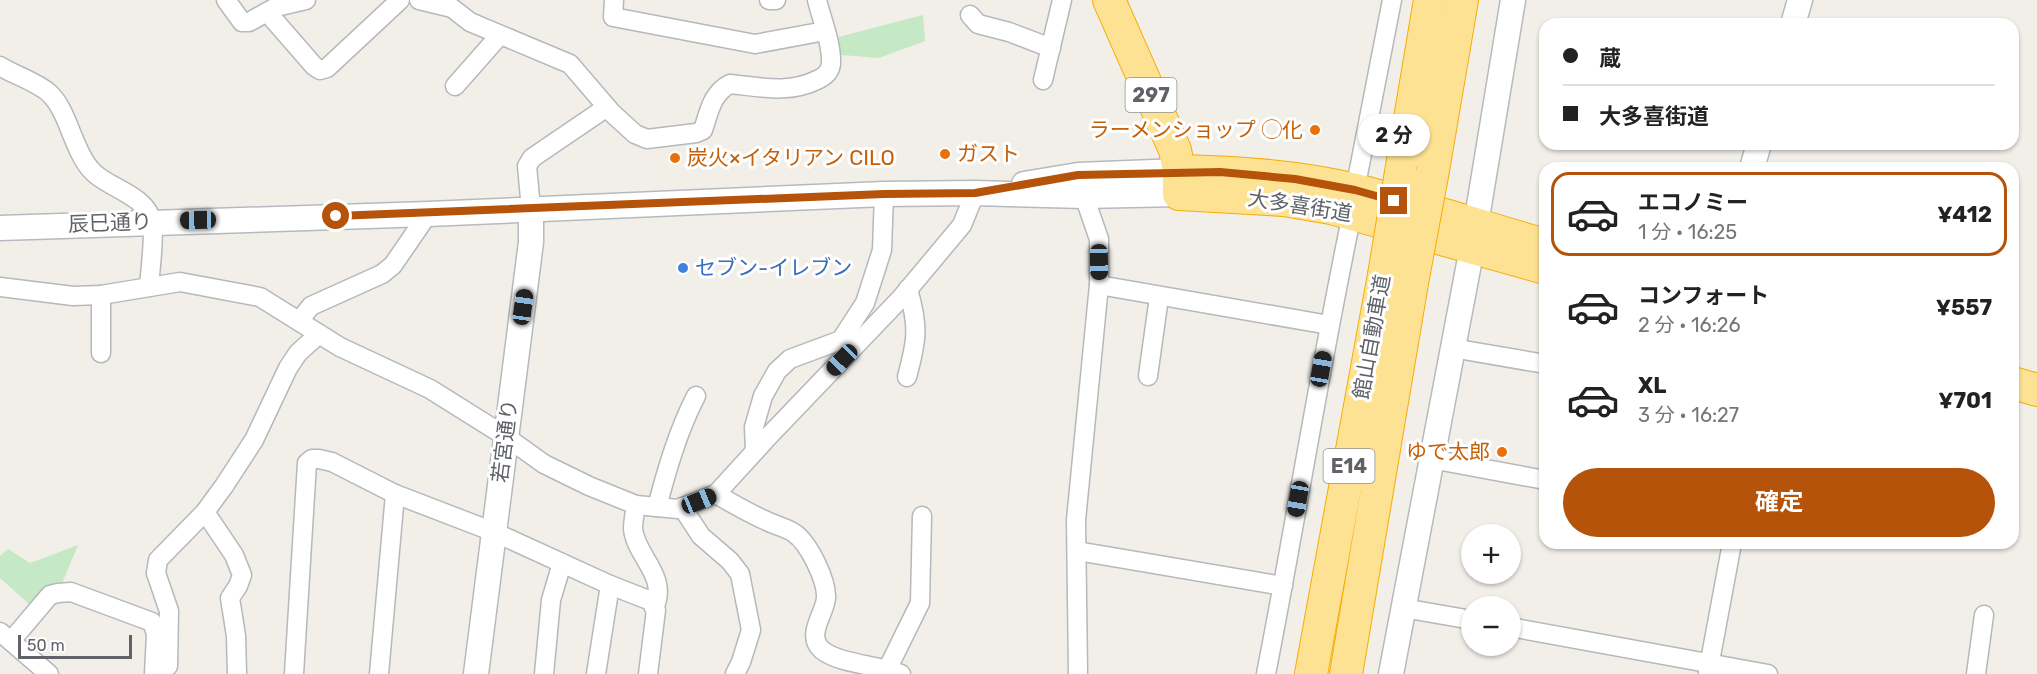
<!DOCTYPE html>
<html lang="ja">
<meta charset="utf-8">
<style>
:root{--surface:#fff;--page:#f2f2f2;--text:#222;--muted:#767676;--line:#e0e0e0;--accent:#b45309}
body{margin:0;font-family:Rubik,"Noto Sans JP",sans-serif;background:var(--page);color:var(--text);height:100vh;display:flex;flex-direction:column;font-size:22px;white-space:nowrap}
*{box-sizing:border-box;margin:0}
p{font-size:20px;color:var(--muted)}
.icon{flex:none;width:33px;height:33px;fill:none;stroke:currentColor;stroke-width:2;stroke-linecap:round;stroke-linejoin:round}
.map{position:relative;flex:1;overflow:hidden}
.sheet{position:absolute;left:1539px;top:162px;width:480px;height:387px;display:flex;flex-direction:column;background:var(--surface);border-radius:18px;box-shadow:0 2px 4px #0004}
.sheet>*{flex:none}
.hud{position:absolute;left:1539px;top:18px;width:480px;height:132px;border-radius:18px;box-shadow:0 2px 4px #0004;display:grid;align-content:center;height:132px;padding:0 24px;background:var(--surface)}
.buttons{position:absolute;left:1461px;top:524px;display:grid;gap:12px}
.buttons a{display:grid;place-items:center;width:60px;height:60px;border-radius:50%;background:var(--surface);box-shadow:0 2px 4px #0004;font-size:30px}
.scale{position:absolute;left:18px;bottom:15px;width:114px;box-sizing:border-box;padding-left:6px;border:3px solid #5f6368;border-top:0;font-size:16px;line-height:21px;white-space:nowrap;color:#5f6368;-webkit-text-stroke:4px #fff;paint-order:stroke}
.end{position:absolute;width:27px;height:27px;margin:-14px;border:8px solid #b45309;background:#fff;box-shadow:0 0 0 3px #fff}
.from{border-radius:50%}
.bubble{position:absolute;height:42px;border-radius:21px;background:var(--surface);box-shadow:0 2px 4px #0004;font-size:20px;font-weight:700;line-height:42px;text-align:center}
.car{position:absolute;width:18px;height:36px;margin:-18px -9px;border-radius:8px;box-shadow:0 0 4px 2px #0007;background:linear-gradient(#222 24%,#8ab4d8 0 40%,#222 0 76%,#8ab4d8 0 86%,#222 0)}
.hud b{display:flex;align-items:center;gap:21px;height:57px;font-size:22px}
.hud b+b{border-top:2px solid var(--line)}
.hud i{width:15px;height:15px;background:var(--text)}
ul{padding:10px 0 0;list-style:none}
li{display:flex;align-items:center;gap:18px;height:84px;margin:0 12px 9px;padding:0 12px;border:3px solid transparent;border-radius:18px}
li div{flex:1}
li b{display:block;font-size:22px}
li em{font-style:normal;font-weight:700}
li.selected{border-color:var(--accent)}
li>.icon{width:54px;height:54px;stroke-width:1.5}
.button{display:flex;gap:12px;margin-top:auto;padding:12px 24px}
.button a{flex:1;height:69px;border-radius:36px;background:var(--accent);color:#fff;font-size:24px;font-weight:700;line-height:69px;text-align:center}
.map>svg:first-child{display:block}
</style>
<div class="map">
<svg width="2037" height="674" viewBox="0 0 2037 674">
<rect width="100%" height="100%" fill="#f1efe8"/>
<!-- green -->
<g fill="#c5e8c5">
<polygon points="923,15 925,41 879,58 830,54 827,40"/>
<polygon points="78,545 58,593 37,611 0,578 0,556 8,549 30,563"/>
</g>
<g fill="none" stroke-linecap="round" stroke-linejoin="round">
<!-- street casing -->
<g stroke="#b5b8bc" stroke-width="21">
<g id="street">
<polyline points="226,0 242,22 249,22 276,7 306,0"/>
<path d="M419,0L452,8L470,22L570,64L612,113L635,134L647,139L696,133L703,130C709,112 712,93 730,84C760,87 789,94 817,80C824,77 830,72 831,64C832,44 822,20 817,0"/>
<polyline points="614,0 613,17 755,44 825,31"/>
<polyline points="769,0 776,0"/>
<polyline points="267,12 314,66 320,70 327,68 400,0"/>
<polyline points="970,15 978,24 1009,32 1051,48"/>
<path d="M0,66C14,75 37,82 49,93C69,111 73,153 94,173C111,189 148,196 152,223C155,237 150,271 149,287"/>
<polyline points="1043,80 1062,0"/>
<polyline points="455,86 500,35"/>
<polyline points="1355,190 1392,0"/>
<polyline points="531,209 527,166 532,158 607,107"/>
<polyline points="1099,285 1329,325"/>
<polyline points="0,287 73,296 101,295 180,282 260,297 340,347 430,389 505,436 544,464 589,486 636,505 678,509 716,494 768,437 901,298 962,225 975,193"/>
<polyline points="299,321 311,306 382,274 393,265 428,214"/>
<polyline points="1452,348 1545,364"/>
<polyline points="101,353 101,295"/>
<polyline points="1148,376 1159,297"/>
<path d="M907,377C917,340 919,327 908,289"/>
<polyline points="755,451 754,427 763,396 777,371 790,359 841,340 865,303 882,250 884,194"/>
<polyline points="1431,459 1545,480"/>
<path d="M716,494C733,504 750,514 769,522C777,526 787,528 794,533C809,543 827,581 826,598C825,614 805,635 822,650C839,664 879,665 901,674"/>
<path d="M636,505C635,512 633,521 633,529C636,557 669,576 654,608"/>
<path d="M657,507C667,469 678,431 696,396"/>
<polyline points="682,507 701,536 730,561 740,574 751,630 741,662 735,674"/>
<polyline points="205,512 234,555 242,575 238,586 230,598 236,636 237,674"/>
<polyline points="1077,551 1283,586"/>
<polyline points="1403,608 1472,620"/>
<polyline points="1510,627 1768,674"/>
<polyline points="0,632 49,674"/>
<polyline points="11,641 50,595 58,593 71,592 152,622 156,634 154,674"/>
<polyline points="168,666 169,611 156,573 158,560 205,512 224,486 254,440 288,368 298,353 319,334"/>
<polyline points="887,670 920,603 922,516"/>
<polyline points="1708,672 1732,543"/>
<polyline points="294,674 307,463 312,459 319,459 332,462 395,494 494,532 610,585 651,601 656,610 648,674"/>
<polyline points="379,674 395,494"/>
<polyline points="544,674 551,600 562,563"/>
<polyline points="596,674 610,585"/>
<polyline points="1078,674 1076,520 1099,285 1099,239 1084,196"/>
<path d="M1266,674C1296,521 1320,366 1352,214"/>
<polyline points="1976,674 1984,615"/>
</g>
</g>
<!-- secondary casing -->
<g stroke="#b6babf" stroke-width="27">
<g id="secondary">
<polyline points="1793,24 1800,0"/>
<polyline points="1752,168 1759,144"/>
<polyline points="1024,184 1078,175 1179,171"/>
<polyline points="0,228 428,214 884,194 975,193 1084,196 1179,194"/>
<polyline points="476,674 531,242 531,209"/>
<polyline points="1391,674 1472,248 1513,0"/>
</g>
</g>
<!-- highway casing -->
<g stroke="#f9ab00" stroke-width="34">
<g id="highway">
<polyline points="1109,0 1175,150 1179,171 1179,194 1284,200 1331,208 1545,268"/>
<polyline points="1433,170 1462,0"/>
<path d="M1179,171C1239,172 1298,176 1356,190C1420,206 1482,227 1545,245"/>
<polyline points="1401,172 1430,0"/>
<polyline points="2013,383 2037,390"/>
<polyline points="1311,674 1384,275"/>
<polyline points="1346,674 1412,283"/>
</g>
</g>
<!-- street -->
<use href="#street" stroke="#fff" stroke-width="18"/>
<!-- secondary -->
<use href="#secondary" stroke="#fff" stroke-width="24"/>
<!-- highway -->
<use href="#highway" stroke="#fde293" stroke-width="32"/>
<!-- highway-bridge casing -->
<g stroke="#f9ab00" stroke-width="34" stroke-linecap="butt">
<g id="highway-bridge">
<polyline points="1384,275 1401,172"/>
<polyline points="1412,283 1433,170"/>
</g>
</g>
<!-- highway-bridge -->
<use href="#highway-bridge" stroke="#fde293" stroke-width="32"/>
</g>
<g fill="none" stroke-linecap="round" stroke-linejoin="round">
<!-- route -->
<polyline stroke="#b45309" stroke-width="8" points="336,216 884,194 975,193 1078,175 1220,172 1295,179 1355,190 1394,201"/>
</g>
<!-- markers -->
<g fill="#e8710a" stroke="#fff" stroke-width="2">
<circle cx="1315" cy="130" r="6"/>
<circle cx="945" cy="154" r="6"/>
<circle cx="675" cy="158" r="6"/>
<circle cx="1502" cy="452" r="6"/>
</g>
<circle fill="#3f7fe0" stroke="#fff" stroke-width="2" cx="683" cy="268" r="6"/>
<g text-anchor="middle" stroke-width="6" stroke-linejoin="round" paint-order="stroke">
<!-- shield labels -->
<g fill="#fff" stroke="#8f9295" stroke-width="1.5">
<rect x="1125.5" y="78" width="51" height="34" rx="4.5"/>
<rect x="1323.5" y="449" width="51" height="34" rx="4.5"/>
</g>
<g font-size="20" font-weight="bold" fill="#5f6368">
<text x="1151" y="102">297</text>
<text x="1349" y="473">E14</text>
</g>
<!-- food labels -->
<g font-size="21" fill="#c56008" stroke="#fff" text-anchor="end">
<text x="1303" y="137">ラーメンショップ ◯化</text>
<text x="957" y="161" text-anchor="start">ガスト</text>
<text x="687" y="165" text-anchor="start">炭火×イタリアン CILO</text>
<text x="1490" y="459">ゆで太郎</text>
</g>
<!-- street labels -->
<g font-size="21" fill="#5f6368" stroke="#fff">
<text transform="translate(1300 206) rotate(9)" y="7">大多喜街道</text>
<text transform="translate(110 223) rotate(-2)" y="7">辰巳通り</text>
<text transform="translate(1372 337) rotate(-80)" y="7">館山自動車道</text>
<text transform="translate(505 441) rotate(-83)" y="7">若宮通り</text>
</g>
<!-- shop labels -->
<g font-size="21" fill="#366cbe" stroke="#fff" text-anchor="start">
<text x="695" y="275">セブン-イレブン</text>
</g>
</g>
</svg>
<div class="buttons">
<a>+</a>
<a>−</a>
</div>
<div class="scale">50 m</div>
<i class="end from" style="left:336px;top:216px"></i>
<i class="end" style="left:1394px;top:201px"></i>
<div class="bubble" style="left:1358px;top:114px;width:72px">2 分</div>
<i class="car" style="left:198px;top:220px;rotate:269deg"></i>
<i class="car" style="left:1099px;top:262px;rotate:179deg"></i>
<i class="car" style="left:523px;top:307px;rotate:8deg"></i>
<i class="car" style="left:842px;top:360px;rotate:224deg"></i>
<i class="car" style="left:1321px;top:369px;rotate:10deg"></i>
<i class="car" style="left:1298px;top:499px;rotate:190deg"></i>
<i class="car" style="left:699px;top:501px;rotate:68deg"></i>
<div class="hud">
<b><i class="from"></i>蔵</b>
<b><i></i>大多喜街道</b>
</div>
<section class="sheet">
<ul>
<li class="selected"><svg class="icon" aria-label="car" viewBox="0 0 24 24"><path d="M5 17H2v-5l4-1 3-4h7l3 4 3 1v5h-3M9 17h6M6 11h13"/><circle cx="7" cy="17" r="2"/><circle cx="17" cy="17" r="2"/></svg><div><b>エコノミー</b><p>1 分 · 16:25</p></div><em>¥412</em></li>
<li><svg class="icon" aria-label="car" viewBox="0 0 24 24"><path d="M5 17H2v-5l4-1 3-4h7l3 4 3 1v5h-3M9 17h6M6 11h13"/><circle cx="7" cy="17" r="2"/><circle cx="17" cy="17" r="2"/></svg><div><b>コンフォート</b><p>2 分 · 16:26</p></div><em>¥557</em></li>
<li><svg class="icon" aria-label="car" viewBox="0 0 24 24"><path d="M5 17H2v-5l4-1 3-4h7l3 4 3 1v5h-3M9 17h6M6 11h13"/><circle cx="7" cy="17" r="2"/><circle cx="17" cy="17" r="2"/></svg><div><b>XL</b><p>3 分 · 16:27</p></div><em>¥701</em></li>
</ul>
<div class="button"><a>確定</a></div>
</section>
</div>
